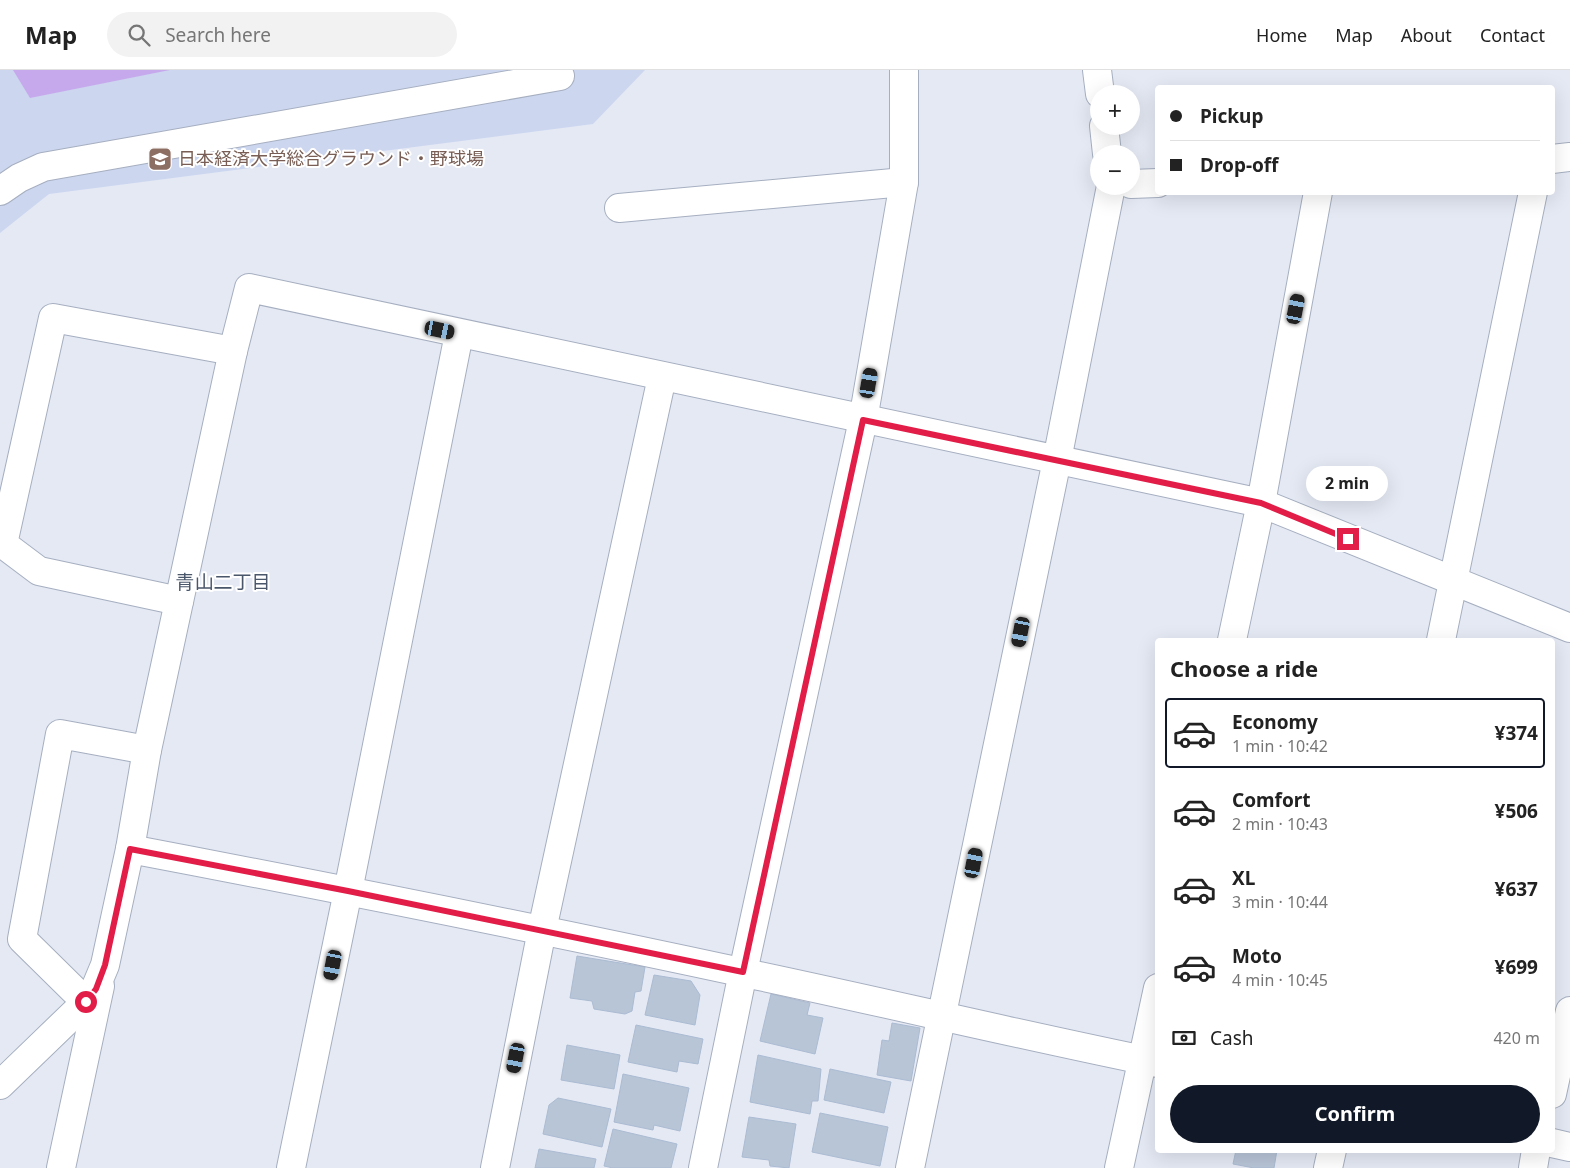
<!DOCTYPE html>
<meta charset="utf-8">
<style>
:root{--surface:#fff;--page:#f2f2f2;--text:#222;--muted:#767676;--line:#e0e0e0;--accent:#111827}
body{margin:0;font-family:"Noto Sans","Noto Sans JP",sans-serif;background:var(--page);color:var(--text);height:100vh;display:flex;flex-direction:column;font-size:19px;white-space:nowrap}
*{box-sizing:border-box;margin:0}
p{font-size:16px;color:var(--muted)}
.icon{flex:none;width:28px;height:28px;fill:none;stroke:currentColor;stroke-width:2;stroke-linecap:round;stroke-linejoin:round}
.map{position:relative;flex:1;overflow:hidden}
.details{position:absolute;left:1155px;top:568px;width:400px;height:515px;display:flex;flex-direction:column;background:var(--surface);border-radius:5px;box-shadow:0 5px 20px #0002}
.details>*{flex:none}
.guide{position:absolute;left:1155px;top:15px;width:400px;height:110px;border-radius:5px;box-shadow:0 5px 20px #0002;display:grid;align-content:center;height:110px;padding:0 15px;background:var(--surface)}
.buttons{position:absolute;left:1090px;top:15px;display:grid;gap:10px}
.buttons a{display:grid;place-items:center;width:50px;height:50px;border-radius:50%;background:var(--surface);box-shadow:0 5px 20px #0002;font-size:25px}
.end{position:absolute;width:22px;height:22px;margin:-11px;border:6px solid #e11d48;background:#fff;box-shadow:0 0 0 2px #fff}
.from{border-radius:50%}
.bubble{position:absolute;height:35px;border-radius:18px;background:var(--surface);box-shadow:0 5px 20px #0002;font-size:16px;font-weight:700;line-height:35px;text-align:center}
.car{position:absolute;width:15px;height:30px;margin:-15px -8px;border-radius:6px;box-shadow:0 0 4px 1px #0007;background:linear-gradient(#222 24%,#8ab4d8 0 40%,#222 0 76%,#8ab4d8 0 86%,#222 0)}
.guide b{display:flex;align-items:center;gap:18px;height:48px;font-size:19px}
.guide b+b{border-top:1px solid var(--line)}
.guide i{width:12px;height:12px;background:var(--text)}
ul{padding:0;list-style:none}
li{display:flex;align-items:center;gap:15px;height:70px;margin:0 10px 8px;padding:0 5px;border:2px solid transparent;border-radius:5px}
li div{flex:1}
li b{display:block;font-size:19px}
li em{font-style:normal;font-weight:700}
li.on{border-color:var(--accent)}
li>.icon{width:45px;height:45px;stroke-width:1.5}
h2{padding:0 15px;font-size:22px;line-height:60px}
.pay{display:flex;align-items:center;gap:12px;height:55px;padding:0 15px;font-size:19px}
.pay p{margin-inline-start:auto}
.primary-button{display:flex;gap:10px;margin-top:auto;padding:10px 15px}
.primary-button a{flex:1;height:58px;border-radius:30px;background:var(--accent);color:#fff;font-size:20px;font-weight:700;line-height:58px;text-align:center}
header{display:flex;align-items:center;gap:30px;box-sizing:border-box;height:70px;padding:0 25px;background:var(--surface);border-bottom:1px solid var(--line)}
header strong{font-size:24px}
nav{display:flex;gap:28px;margin-inline-start:auto;font-size:18px}
.search{width:350px;height:45px;background:var(--page);display:flex;align-items:center;gap:12px;box-sizing:border-box;padding:0 18px;border-radius:28px;color:var(--muted);font-size:19px}
.map>svg:first-child{display:block}
</style>
<header>
<strong>Map</strong>
<div class="search"><svg class="icon" aria-label="search" viewBox="0 0 24 24"><circle cx="10" cy="10" r="6"/><path d="M15 15l6 6"/></svg>Search here</div>
<nav><a>Home</a><a>Map</a><a>About</a><a>Contact</a></nav>
</header>
<div class="map">
<svg width="1570" height="1098" viewBox="0 0 1570 1098">
<rect width="100%" height="100%" fill="#e4e9f4"/>
<!-- education -->
<polygon fill="#ccd6ef" points="0,0 645,0 593,54 49,124 0,163"/>
<!-- green -->
<polygon fill="#c6a9ed" points="13,0 170,0 30,28"/>
<!-- building -->
<g fill="#b8c5d7" stroke="#abbbd2">
<polygon points="577,886 645,897 641,921 635,922 632,941 625,944 594,939 592,931 570,928"/>
<polygon points="654,905 691,911 700,925 695,955 645,945"/>
<polygon points="771,924 810,933 807,945 823,948 815,984 760,971"/>
<polygon points="892,953 920,958 911,1011 877,1005 882,970 889,971"/>
<polygon points="636,955 703,969 698,994 679,991 677,1002 628,992"/>
<polygon points="567,975 620,985 614,1019 561,1010"/>
<polygon points="758,985 821,999 818,1031 812,1031 810,1044 750,1032"/>
<polygon points="830,999 891,1012 884,1043 824,1030"/>
<polygon points="623,1004 689,1018 680,1061 654,1055 653,1060 614,1052"/>
<polygon points="558,1028 611,1039 602,1077 543,1064 549,1035"/>
<polygon points="820,1043 888,1057 880,1096 812,1082"/>
<polygon points="749,1047 796,1054 789,1098 770,1096 769,1090 742,1087"/>
<polygon points="613,1059 677,1074 671,1098 613,1098 604,1096"/>
<polygon points="539,1079 596,1089 594,1098 535,1098"/>
<polygon points="1236,1080 1277,1080 1274,1098 1254,1098 1233,1094"/>
</g>
<g fill="none" stroke-linecap="round" stroke-linejoin="round">
<!-- minor casing -->
<g stroke="#a6afc0" stroke-width="30">
<g id="minor">
<polyline points="1097,0 1100,24"/>
<polyline points="1104,56 1107,84"/>
<polyline points="1552,89 1570,87"/>
<polyline points="1131,114 1158,113"/>
<polyline points="0,121 19,108 43,97 560,6"/>
<polyline points="619,138 904,112"/>
<polyline points="179,531 39,501 3,474 53,248 233,281"/>
<polyline points="1232,570 1261,433 1318,122"/>
<polyline points="1441,570 1533,122"/>
<path d="M130,779C335,818 541,859 745,903C883,932 1020,965 1158,993"/>
<polyline points="86,932 22,869 60,664 147,680"/>
<polyline points="0,1015 86,932 95,919 105,895 130,779 147,680 233,281 249,218 1261,433 1570,558"/>
<polyline points="1552,1024 1570,941"/>
<polyline points="1552,1073 1570,1077"/>
<polyline points="61,1098 100,916"/>
<polyline points="291,1098 348,821 459,264"/>
<polyline points="495,1098 542,860 662,307"/>
<polyline points="703,1098 743,902 863,350 904,112 904,0"/>
<polyline points="910,1098 1057,390 1111,116"/>
<polyline points="1119,1098 1158,918"/>
<polyline points="1328,1098 1332,1080"/>
<polyline points="1533,1098 1536,1080"/>
</g>
</g>
<!-- minor -->
<use href="#minor" stroke="#fff" stroke-width="28"/>
</g>
<g fill="none" stroke-linecap="round" stroke-linejoin="round">
<!-- route -->
<polyline stroke="#e11d48" stroke-width="6" points="86,932 96,919 105,895 130,779 348,821 743,902 863,350 1261,433 1348,469"/>
</g>
<!-- icons -->
<defs>
<g id="university-square" transform="scale(1.25)"><rect x="-9" y="-9" width="18" height="18" rx="4" fill="#8d6e63" stroke="#fff"/><path d="M0-5L7-2L0 1L-7-2ZM-4 1L0 2.5L4 1V4Q0 6-4 4Z" fill="#fff"/></g>
</defs>
<g fill-rule="evenodd">
<use href="#university-square" x="160" y="89"/>
</g>
<g text-anchor="middle" stroke-width="4" stroke-linejoin="round" paint-order="stroke">
<!-- education labels -->
<g font-size="18" fill="#785e54" stroke="#fff" text-anchor="start">
<text x="178" y="95">日本経済大学総合グラウンド・野球場</text>
</g>
<!-- neighbourhood labels -->
<g font-size="19" fill="#4a576b" stroke="#fff">
<text x="223" y="519">青山二丁目</text>
</g>
</g>
</svg>
<div class="buttons">
<a>+</a>
<a>−</a>
</div>
<i class="end from" style="left:86px;top:932px"></i>
<i class="end" style="left:1348px;top:469px"></i>
<div class="bubble" style="left:1306px;top:396px;width:82px">2 min</div>
<i class="car" style="left:1296px;top:239px;rotate:11deg"></i>
<i class="car" style="left:440px;top:260px;rotate:102deg"></i>
<i class="car" style="left:869px;top:313px;rotate:10deg"></i>
<i class="car" style="left:1021px;top:562px;rotate:191deg"></i>
<i class="car" style="left:974px;top:793px;rotate:11deg"></i>
<i class="car" style="left:333px;top:895px;rotate:191deg"></i>
<i class="car" style="left:516px;top:988px;rotate:191deg"></i>
<div class="guide">
<b><i class="from"></i>Pickup</b>
<b><i></i>Drop-off</b>
</div>
<section class="details">
<h2>Choose a ride</h2>
<ul>
<li class="on"><svg class="icon" aria-label="car" viewBox="0 0 24 24"><path d="M5 17H2v-5l4-1 3-4h7l3 4 3 1v5h-3M9 17h6M6 11h13"/><circle cx="7" cy="17" r="2"/><circle cx="17" cy="17" r="2"/></svg><div><b>Economy</b><p>1 min · 10:42</p></div><em>¥374</em></li>
<li><svg class="icon" aria-label="car" viewBox="0 0 24 24"><path d="M5 17H2v-5l4-1 3-4h7l3 4 3 1v5h-3M9 17h6M6 11h13"/><circle cx="7" cy="17" r="2"/><circle cx="17" cy="17" r="2"/></svg><div><b>Comfort</b><p>2 min · 10:43</p></div><em>¥506</em></li>
<li><svg class="icon" aria-label="car" viewBox="0 0 24 24"><path d="M5 17H2v-5l4-1 3-4h7l3 4 3 1v5h-3M9 17h6M6 11h13"/><circle cx="7" cy="17" r="2"/><circle cx="17" cy="17" r="2"/></svg><div><b>XL</b><p>3 min · 10:44</p></div><em>¥637</em></li>
<li><svg class="icon" aria-label="car" viewBox="0 0 24 24"><path d="M5 17H2v-5l4-1 3-4h7l3 4 3 1v5h-3M9 17h6M6 11h13"/><circle cx="7" cy="17" r="2"/><circle cx="17" cy="17" r="2"/></svg><div><b>Moto</b><p>4 min · 10:45</p></div><em>¥699</em></li>
</ul>
<div class="pay"><svg class="icon" aria-label="cash" viewBox="0 0 24 24"><path d="M3 7h18v10H3z"/><circle cx="12" cy="12" r="2"/></svg>Cash<p>420 m</p></div>
<div class="primary-button"><a>Confirm</a></div>
</section>
</div>
